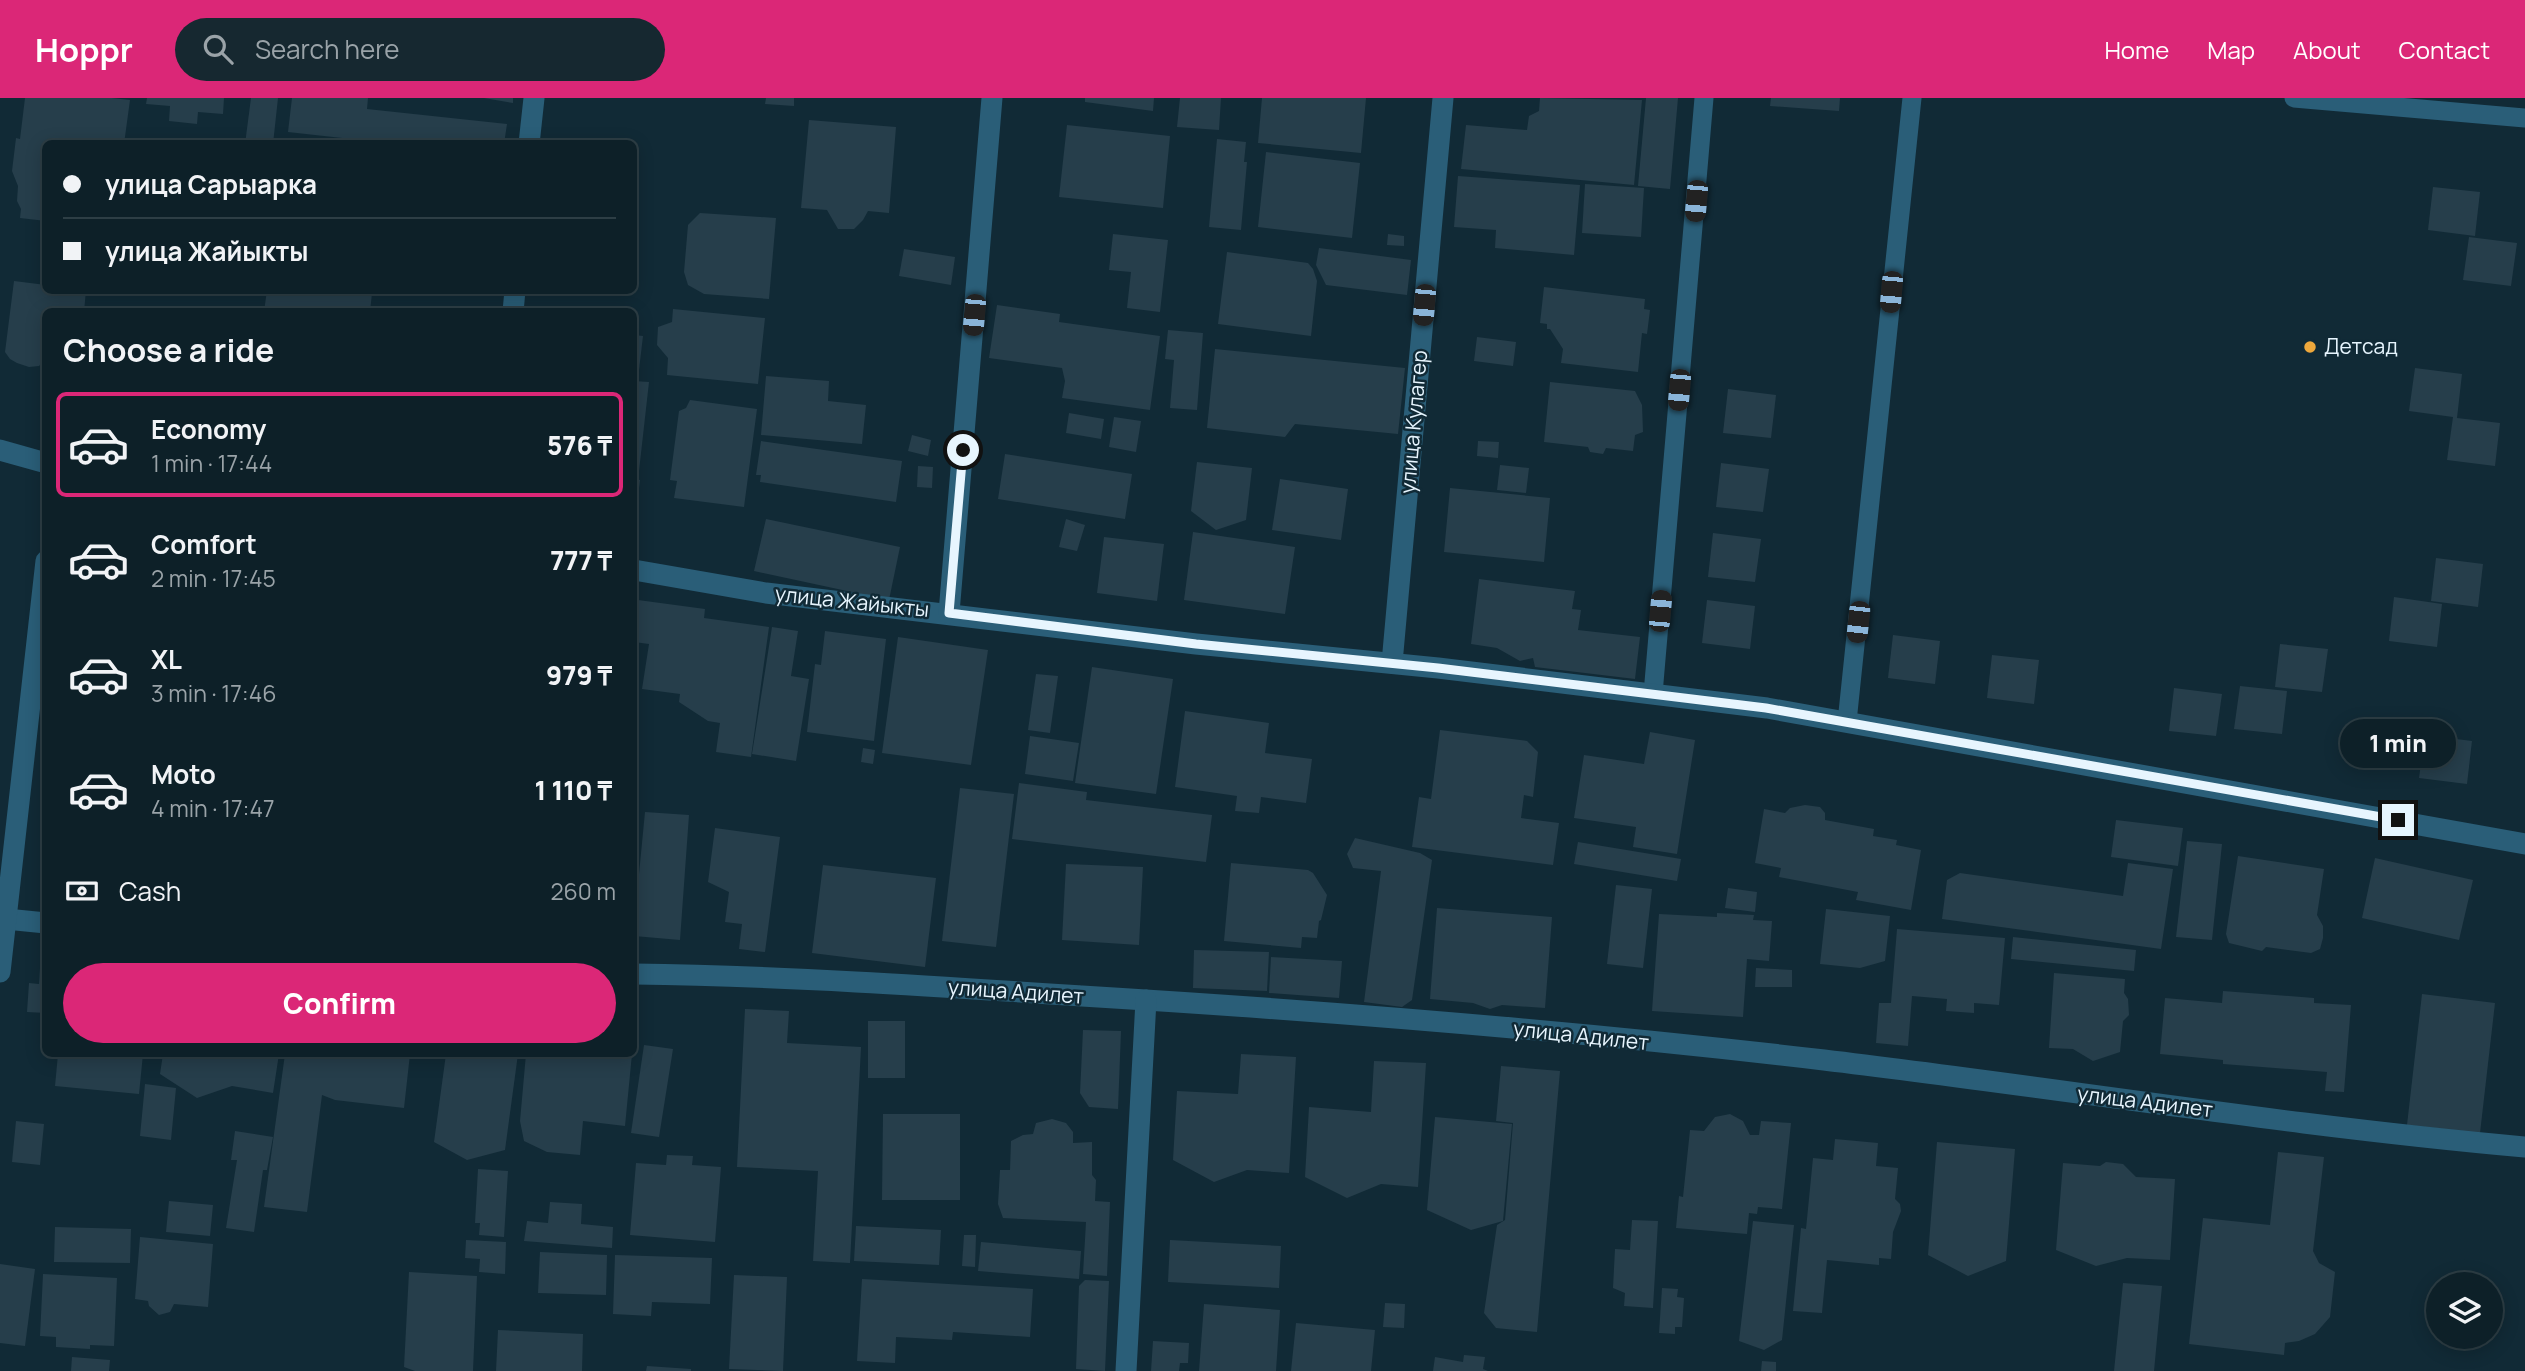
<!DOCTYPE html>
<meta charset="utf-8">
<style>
:root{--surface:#0d2028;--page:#162830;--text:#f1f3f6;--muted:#9aa3a8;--line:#2d3e45;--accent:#db2777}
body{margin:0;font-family:Manrope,sans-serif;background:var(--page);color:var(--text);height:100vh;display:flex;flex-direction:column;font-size:26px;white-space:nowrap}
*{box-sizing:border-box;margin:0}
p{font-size:23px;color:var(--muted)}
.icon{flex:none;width:38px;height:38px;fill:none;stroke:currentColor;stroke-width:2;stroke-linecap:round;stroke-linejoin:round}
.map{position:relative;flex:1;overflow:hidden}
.panel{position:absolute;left:42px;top:210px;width:595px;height:749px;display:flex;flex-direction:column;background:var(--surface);border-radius:10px;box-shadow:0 4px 18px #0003,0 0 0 2px var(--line)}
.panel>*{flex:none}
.guide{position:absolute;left:42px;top:42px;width:595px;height:154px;border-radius:10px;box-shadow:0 4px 18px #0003,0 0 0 2px var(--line);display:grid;align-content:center;height:154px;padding:0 21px;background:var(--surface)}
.controls{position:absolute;left:2426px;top:1174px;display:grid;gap:14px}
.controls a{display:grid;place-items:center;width:77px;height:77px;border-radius:50%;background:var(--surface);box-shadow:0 4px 18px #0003,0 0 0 2px var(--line);font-size:35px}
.end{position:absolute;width:32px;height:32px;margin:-16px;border:9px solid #e7f5fe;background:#111;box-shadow:0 0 0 4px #111}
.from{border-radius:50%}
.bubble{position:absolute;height:49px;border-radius:24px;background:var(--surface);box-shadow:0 4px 18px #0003,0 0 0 2px var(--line);font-size:23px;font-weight:800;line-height:49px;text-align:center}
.car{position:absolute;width:21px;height:42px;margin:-21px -10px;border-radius:9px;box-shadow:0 0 5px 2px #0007;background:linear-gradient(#222 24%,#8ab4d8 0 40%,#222 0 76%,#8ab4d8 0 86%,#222 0)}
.guide b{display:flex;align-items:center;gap:24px;height:66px;font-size:26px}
.guide b+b{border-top:2px solid var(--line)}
.guide i{width:18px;height:18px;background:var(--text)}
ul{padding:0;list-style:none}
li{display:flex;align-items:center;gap:21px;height:105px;margin:0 14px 10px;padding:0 7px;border:4px solid transparent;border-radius:10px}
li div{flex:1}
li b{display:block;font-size:26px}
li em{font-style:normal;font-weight:800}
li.current{border-color:var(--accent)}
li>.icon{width:63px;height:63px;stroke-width:1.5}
h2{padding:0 21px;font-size:32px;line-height:84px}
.pay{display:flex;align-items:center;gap:18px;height:77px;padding:0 21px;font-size:26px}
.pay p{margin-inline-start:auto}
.button{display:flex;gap:14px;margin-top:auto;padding:14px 21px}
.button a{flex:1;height:80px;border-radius:42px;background:var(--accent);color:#fff;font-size:28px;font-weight:800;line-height:80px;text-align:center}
header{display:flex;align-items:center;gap:42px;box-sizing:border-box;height:98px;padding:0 35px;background:var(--accent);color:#fff}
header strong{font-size:33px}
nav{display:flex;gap:38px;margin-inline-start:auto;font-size:24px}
.search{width:490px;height:63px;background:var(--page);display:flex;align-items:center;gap:18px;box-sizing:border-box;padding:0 24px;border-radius:38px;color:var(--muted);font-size:26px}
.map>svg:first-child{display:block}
</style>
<header>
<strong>Hoppr</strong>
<div class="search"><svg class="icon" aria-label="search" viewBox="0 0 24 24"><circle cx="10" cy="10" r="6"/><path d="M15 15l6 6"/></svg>Search here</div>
<nav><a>Home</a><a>Map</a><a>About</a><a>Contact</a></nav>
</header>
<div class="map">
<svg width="2525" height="1273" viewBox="0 0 2525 1273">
<rect width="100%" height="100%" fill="#112a36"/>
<!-- building -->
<g fill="#263e4b">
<polygon points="25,0 112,0 130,2 124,46 46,46 46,123 20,120 21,111 17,103 18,88 12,73 16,40 20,41"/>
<polygon points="147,0 224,0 223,16 198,14 197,26 169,23 170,8 146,6"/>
<polygon points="251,0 278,0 273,46 245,46"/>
<polygon points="292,0 368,0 367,11 507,26 504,46 396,46 288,34"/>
<polygon points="484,0 513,0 513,5"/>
<polygon points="766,0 794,0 794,8 765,6"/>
<polygon points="1085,0 1154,0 1153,13 1085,4"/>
<polygon points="1180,0 1221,0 1219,32 1177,29"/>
<polygon points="1262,0 1366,0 1361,55 1258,45"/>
<polygon points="1540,0 1642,2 1634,87 1461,71 1466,27 1527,32 1529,18 1539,13"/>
<polygon points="1646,0 1678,0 1670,91 1638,88"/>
<polygon points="1771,0 1840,0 1839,13 1770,8"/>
<polygon points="809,22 896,29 889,115 868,113 863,122 854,131 838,131 827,112 801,110"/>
<polygon points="1067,27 1170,38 1163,110 1059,99"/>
<polygon points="1217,41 1246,44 1244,64 1247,64 1241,132 1209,129"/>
<polygon points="1266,54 1360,65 1352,140 1258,129"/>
<polygon points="1458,78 1580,87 1574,157 1495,150 1496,132 1454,129"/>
<polygon points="1585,86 1644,90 1641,139 1582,135"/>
<polygon points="634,88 639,89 636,116 634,116"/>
<polygon points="2433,89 2480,94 2475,138 2428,132"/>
<polygon points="700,115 776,120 769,201 704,196 688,187 684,174 688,127"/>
<polygon points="1113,136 1168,142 1160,214 1127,210 1131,174 1109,172"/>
<polygon points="1388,136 1404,138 1404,148 1387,147"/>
<polygon points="2469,139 2517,145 2511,188 2463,182"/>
<polygon points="1319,150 1411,162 1407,197 1326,187 1316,167"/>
<polygon points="904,151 955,159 951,187 899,178"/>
<polygon points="1227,154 1308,165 1313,171 1317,183 1311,238 1218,226"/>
<polygon points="14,183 46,187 46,192 86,192 84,214 46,214 46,260 39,268 29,269 17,265 10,261 5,254"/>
<polygon points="1544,189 1645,201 1644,211 1650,212 1647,236 1642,235 1638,274 1561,265 1563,251 1550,231 1547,231 1547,226 1540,225"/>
<polygon points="267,192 362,192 372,195 370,214 264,214"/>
<polygon points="472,192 493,192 492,197"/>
<polygon points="997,207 1060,216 1059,224 1160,238 1150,312 1062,300 1065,283 1062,270 989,260"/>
<polygon points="673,211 765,220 758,286 667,277 668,260 657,247 658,229 672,224"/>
<polygon points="1168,232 1203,235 1197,312 1170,310 1174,262 1165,261"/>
<polygon points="634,237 643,238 639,272 634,272"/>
<polygon points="1477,239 1516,244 1513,268 1474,263"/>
<polygon points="1215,251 1405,270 1398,336 1295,326 1285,339 1207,330"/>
<polygon points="2415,270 2462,276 2457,320 2500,325 2495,368 2447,362 2453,319 2409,313"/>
<polygon points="766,278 829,283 828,303 866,307 862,346 761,337"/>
<polygon points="634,283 649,284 639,373 634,372"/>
<polygon points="1550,284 1635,293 1642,307 1643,334 1635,337 1633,353 1606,350 1603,356 1590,354 1588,349 1544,344"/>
<polygon points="1728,291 1776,297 1771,340 1723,335"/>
<polygon points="690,302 757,311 744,409 674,400 677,383 670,382 679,313 686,310"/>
<polygon points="1069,315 1104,321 1101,341 1066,335"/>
<polygon points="1114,319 1141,323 1136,354 1109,349"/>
<polygon points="912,337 931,342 928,358 908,353"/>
<polygon points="761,343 902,363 896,404 760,384 761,377 756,377"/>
<polygon points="1478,343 1499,344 1498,360 1477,358"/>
<polygon points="1005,356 1132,376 1125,421 998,401"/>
<polygon points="1197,364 1252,370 1246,422 1216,432 1191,413"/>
<polygon points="1721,365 1769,371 1763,414 1716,409"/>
<polygon points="1500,367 1529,370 1526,395 1497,392"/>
<polygon points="918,368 933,369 932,390 917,389"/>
<polygon points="634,381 640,382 635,423 639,424 635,456"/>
<polygon points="1280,381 1348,391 1341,442 1272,432"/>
<polygon points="1450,390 1550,400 1544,464 1444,454"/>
<polygon points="766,421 900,449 889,502 754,473"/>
<polygon points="1066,421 1085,427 1077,453 1059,449"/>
<polygon points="1193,434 1295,449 1285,516 1184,502"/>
<polygon points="1713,435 1761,441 1755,484 1708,479"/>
<polygon points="1104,439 1164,446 1157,503 1097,495"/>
<polygon points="2436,460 2483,466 2478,509 2431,503"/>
<polygon points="1479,481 1575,493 1572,511 1581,512 1578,532 1640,539 1635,581 1535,569 1533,560 1520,563 1497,550 1471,546"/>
<polygon points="2394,499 2442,506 2437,549 2389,543"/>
<polygon points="638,502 705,511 704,520 769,529 751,659 716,654 720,625 708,623 679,604 680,596 642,591 649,546 634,544"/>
<polygon points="1707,502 1755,508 1750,551 1702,545"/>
<polygon points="772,529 798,533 791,578 809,581 796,663 752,656"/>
<polygon points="825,533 886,541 874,643 807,634 815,566 821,567"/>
<polygon points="1893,537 1940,543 1935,586 1888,580"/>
<polygon points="898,539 988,552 971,667 882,655"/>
<polygon points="2280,546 2328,551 2322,594 2275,589"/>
<polygon points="1992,557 2039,562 2034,606 1987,600"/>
<polygon points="1092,569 1173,581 1156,696 1075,685"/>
<polygon points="1036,576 1058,578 1050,635 1028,632"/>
<polygon points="2240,588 2287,593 2282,636 2234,631"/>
<polygon points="2174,590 2222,596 2216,638 2169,633"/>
<polygon points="1185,613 1269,625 1265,655 1312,661 1306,705 1261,699 1259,715 1235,713 1237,698 1175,689"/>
<polygon points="1440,632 1527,643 1538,654 1533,699 1524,697 1521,720 1559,725 1553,767 1412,749 1419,699 1431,701"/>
<polygon points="1650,634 1695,642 1677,756 1633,749 1636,729 1574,720 1584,657 1644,666"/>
<polygon points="2425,637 2472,643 2467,686 2419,680"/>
<polygon points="1030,638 1079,645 1073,683 1025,676"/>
<polygon points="863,650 875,652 873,666 861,664"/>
<polygon points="1019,685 1087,694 1086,702 1212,717 1206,764 1012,741"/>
<polygon points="960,690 1014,696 996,849 942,843"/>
<polygon points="1805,707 1820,709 1825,715 1825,722 1874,731 1873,738 1897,742 1896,747 1921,752 1911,812 1856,802 1858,794 1779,779 1781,770 1755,765 1764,711 1785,715 1790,710"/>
<polygon points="645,714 689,717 680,842 634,838 634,776 639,776"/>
<polygon points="2116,722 2183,730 2178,768 2111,759"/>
<polygon points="715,730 780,739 765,854 739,851 742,826 725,824 729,794 708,784"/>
<polygon points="1355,740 1420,755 1432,762 1412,902 1402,909 1364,904 1381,773 1353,770 1347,756"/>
<polygon points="2187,743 2222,746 2212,842 2176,839"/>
<polygon points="1578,744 1681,761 1677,783 1574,766"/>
<polygon points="2238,758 2324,771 2317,817 2323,828 2323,840 2320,851 2311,855 2266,849 2262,853 2229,845 2226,836"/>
<polygon points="2375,760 2473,782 2459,842 2362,820"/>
<polygon points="1231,765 1308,772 1313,775 1327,797 1321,822 1319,823 1317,840 1302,839 1301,850 1224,843"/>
<polygon points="2128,765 2173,771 2161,851 1942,821 1947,782 1960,775 2123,798"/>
<polygon points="1066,766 1143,769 1139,847 1062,842"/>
<polygon points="823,767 936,780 925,869 812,855"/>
<polygon points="1616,787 1652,791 1643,870 1607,866"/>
<polygon points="1728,790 1757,794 1755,814 1725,810"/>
<polygon points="1437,810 1552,819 1545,910 1502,907 1490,911 1473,905 1430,901"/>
<polygon points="1826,811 1890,818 1885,863 1860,870 1820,866"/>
<polygon points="1717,815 1754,817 1753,822 1772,823 1769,863 1747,861 1743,919 1652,913 1659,816 1717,819"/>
<polygon points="1897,831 2005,840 1999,907 1974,905 1974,915 1946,913 1947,901 1912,898 1908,948 1876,945 1879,905 1891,905"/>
<polygon points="2013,839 2136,852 2134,873 2011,861"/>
<polygon points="1194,852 1269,854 1267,893 1193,890"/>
<polygon points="1271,859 1342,863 1339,900 1269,895"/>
<polygon points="40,870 46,870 46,915 27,914 29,885 39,886"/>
<polygon points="1756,870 1792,872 1792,889 1755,889"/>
<polygon points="2054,875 2125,881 2124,895 2128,901 2129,917 2123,923 2120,954 2093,963 2073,951 2049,950"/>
<polygon points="2223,893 2314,900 2314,905 2351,907 2344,994 2325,993 2327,974 2223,966 2223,962 2160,956 2165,900 2222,905"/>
<polygon points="2422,896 2495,905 2480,1035 2407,1027"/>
<polygon points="745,911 789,913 787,945 861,949 850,1165 813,1163 818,1073 737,1069"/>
<rect x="868" y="923" width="37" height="57"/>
<polygon points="1083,932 1121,933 1118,1011 1089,1009 1080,995"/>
<polygon points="644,947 673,951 659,1039 631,1035"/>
<polygon points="58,956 143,956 139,996 55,988"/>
<polygon points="163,956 279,956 273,995 232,988 197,1000 160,976"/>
<polygon points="285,956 410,956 404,1010 335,1002 322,997 307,1114 264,1109"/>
<polygon points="446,956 518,956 505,1052 467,1062 434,1044"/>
<polygon points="526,956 632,956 625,1028 583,1023 580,1057 547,1054 524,1043 520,1023"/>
<polygon points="1241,956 1296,959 1289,1075 1247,1072 1214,1084 1173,1062 1177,993 1238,996"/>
<polygon points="1374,963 1426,965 1418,1089 1381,1086 1347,1100 1305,1079 1309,1009 1371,1014"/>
<polygon points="1501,968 1560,973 1537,1234 1496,1230 1484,1215 1497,1127 1505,1122 1513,1025 1496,1023"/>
<polygon points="145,986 176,990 171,1042 140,1038"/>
<polygon points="883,1016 960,1016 960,1102 882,1102"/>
<polygon points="1730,1016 1743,1023 1750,1037 1759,1037 1761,1023 1791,1025 1782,1111 1758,1109 1757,1116 1749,1115 1747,1136 1676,1130 1679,1098 1683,1099 1690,1032 1704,1033 1715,1019"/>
<polygon points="1435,1019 1512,1026 1503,1123 1471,1132 1427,1112"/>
<polygon points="1052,1021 1066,1025 1073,1034 1073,1045 1092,1044 1092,1077 1096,1082 1095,1103 1110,1104 1107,1178 1083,1176 1086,1124 1003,1120 998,1106 1000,1072 1010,1072 1011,1043 1023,1037 1033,1036 1036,1025"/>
<polygon points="16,1023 44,1026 40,1067 12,1064"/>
<polygon points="235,1033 273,1039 267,1072 263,1072 254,1134 226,1130 237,1062 231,1062"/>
<polygon points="1835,1041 1878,1045 1876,1068 1898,1070 1895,1101 1900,1106 1901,1113 1893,1134 1891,1161 1879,1160 1879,1167 1827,1162 1822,1215 1793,1213 1801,1130 1806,1131 1813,1060 1833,1062"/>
<polygon points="1937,1044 2015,1051 2006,1163 1968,1178 1928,1157"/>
<polygon points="2278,1054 2324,1059 2313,1153 2319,1165 2335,1174 2330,1219 2315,1236 2299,1243 2285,1245 2284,1257 2189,1246 2203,1120 2270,1127"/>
<polygon points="667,1057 693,1058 692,1067 721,1069 715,1144 630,1137 636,1065 666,1067"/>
<polygon points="2106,1064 2123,1066 2136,1079 2175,1081 2170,1162 2127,1160 2096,1168 2056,1152 2063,1065 2100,1068"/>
<polygon points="478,1071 508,1073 504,1139 479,1137 480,1125 475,1125"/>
<polygon points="169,1103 213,1107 210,1138 166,1134"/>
<polygon points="550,1104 582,1106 581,1126 613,1129 612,1150 524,1143 527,1123 548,1125"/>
<polygon points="1632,1122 1658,1123 1653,1210 1624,1208 1625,1195 1613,1190 1615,1151 1630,1152"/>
<polygon points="1753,1123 1794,1127 1782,1242 1764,1252 1739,1243"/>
<polygon points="856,1128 941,1132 939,1167 854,1163"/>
<polygon points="55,1129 131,1131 130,1165 54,1164"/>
<polygon points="964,1137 976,1137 975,1169 962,1168"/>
<polygon points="140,1139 213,1146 208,1209 174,1206 170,1214 159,1217 149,1208 148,1203 135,1201"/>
<polygon points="466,1142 506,1144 505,1176 479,1174 480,1161 465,1160"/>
<polygon points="1170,1142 1281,1148 1279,1190 1168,1184"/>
<polygon points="981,1144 1081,1153 1079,1181 978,1173"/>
<polygon points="540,1154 607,1157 606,1197 538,1195"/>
<polygon points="615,1157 712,1160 710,1206 652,1204 651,1218 613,1216"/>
<polygon points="0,1166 35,1171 25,1248 0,1245"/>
<polygon points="409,1174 477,1178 473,1273 415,1273 404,1269"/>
<polygon points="43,1176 117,1180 114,1248 90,1247 90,1251 56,1249 56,1239 40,1238"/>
<polygon points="734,1177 787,1179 783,1273 729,1271"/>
<polygon points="862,1181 1033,1191 1030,1239 953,1234 952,1242 896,1239 895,1265 857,1263"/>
<polygon points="1085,1182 1109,1183 1105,1273 1076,1271 1079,1188"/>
<polygon points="2123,1185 2162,1188 2154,1273 2114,1273"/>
<polygon points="1662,1190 1678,1191 1677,1199 1684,1200 1682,1229 1675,1229 1675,1236 1659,1235"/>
<polygon points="1385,1205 1405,1206 1404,1230 1383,1229"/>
<polygon points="1204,1206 1280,1212 1276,1273 1199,1273"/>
<polygon points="1296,1225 1375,1232 1371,1273 1291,1273"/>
<polygon points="498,1232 583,1236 582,1273 496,1273"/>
<polygon points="1153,1243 1189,1245 1188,1265 1180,1265 1179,1273 1151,1273"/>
<polygon points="1464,1257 1485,1259 1483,1271 1488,1273 1433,1273 1435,1259 1463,1264"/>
<polygon points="72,1259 110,1262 109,1273 71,1273"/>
<polygon points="1762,1263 1776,1264 1776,1273 1761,1273"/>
<polygon points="647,1268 691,1271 691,1273 646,1273"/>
</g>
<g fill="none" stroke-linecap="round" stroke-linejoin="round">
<!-- lane -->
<g stroke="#2a5e78" stroke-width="19">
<polyline points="2294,0 2525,20"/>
<polyline points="1653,596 1704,0"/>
<polyline points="1847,624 1912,0"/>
</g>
<!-- street -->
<g stroke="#2a5e78" stroke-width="21">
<polyline points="529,46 534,0"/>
<polyline points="513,214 515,192"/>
<polyline points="0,352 46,365"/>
<polyline points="634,472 766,495 1196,546 1438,570 1767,610 2525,746"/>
<polyline points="949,515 992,0"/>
<polyline points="1392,565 1443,0"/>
<polyline points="6,821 46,825"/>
<polyline points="0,874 46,463"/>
<path d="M634,876C783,878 932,888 1082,898C1329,913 1577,933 1824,962C2058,990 2290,1028 2525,1049"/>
<polyline points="1126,1273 1146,902"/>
</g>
</g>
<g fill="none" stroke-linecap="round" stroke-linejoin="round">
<!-- route -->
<polyline stroke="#e7f5fe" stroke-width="9" points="963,352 949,515 1196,546 1438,570 1766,610 2398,722"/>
</g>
<!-- markers -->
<circle fill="#eea83c" stroke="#112a36" stroke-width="2.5" cx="2310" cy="249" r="7"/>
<g text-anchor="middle" stroke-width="5" stroke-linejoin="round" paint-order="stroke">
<!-- poi labels -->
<g font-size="21" fill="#e7f5fe" stroke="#112a36" text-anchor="start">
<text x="2324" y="256">Детсад</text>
</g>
<!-- street labels -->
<g font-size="21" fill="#e7f5fe" stroke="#112a36">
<text transform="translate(1414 324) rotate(-85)" y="7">улица Кулагер</text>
<text transform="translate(852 504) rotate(6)" y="7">улица Жайыкты</text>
<text transform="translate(1016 894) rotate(4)" y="7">улица Адилет</text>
<text transform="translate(1581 938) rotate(6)" y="7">улица Адилет</text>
<text transform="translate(2145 1004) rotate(7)" y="7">улица Адилет</text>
</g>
</g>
</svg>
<div class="controls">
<a><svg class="icon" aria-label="layers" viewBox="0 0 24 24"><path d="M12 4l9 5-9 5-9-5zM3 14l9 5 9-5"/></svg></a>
</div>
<i class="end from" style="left:963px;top:352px"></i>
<i class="end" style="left:2398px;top:722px"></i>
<div class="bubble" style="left:2340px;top:621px;width:116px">1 min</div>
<i class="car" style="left:1696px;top:103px;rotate:185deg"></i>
<i class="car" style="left:1891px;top:194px;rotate:185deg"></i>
<i class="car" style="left:1424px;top:207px;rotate:185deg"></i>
<i class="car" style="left:974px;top:217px;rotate:185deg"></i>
<i class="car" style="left:1679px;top:292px;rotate:185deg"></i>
<i class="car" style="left:1660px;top:513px;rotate:5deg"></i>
<i class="car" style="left:1858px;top:524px;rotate:186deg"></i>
<div class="guide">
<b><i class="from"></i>улица Сарыарка</b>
<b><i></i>улица Жайыкты</b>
</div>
<section class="panel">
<h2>Choose a ride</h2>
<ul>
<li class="current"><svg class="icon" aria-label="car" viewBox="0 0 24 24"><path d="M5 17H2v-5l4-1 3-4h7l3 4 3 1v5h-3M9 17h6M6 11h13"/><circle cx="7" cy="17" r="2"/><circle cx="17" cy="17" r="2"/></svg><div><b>Economy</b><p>1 min · 17:44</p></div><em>576 ₸</em></li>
<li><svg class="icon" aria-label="car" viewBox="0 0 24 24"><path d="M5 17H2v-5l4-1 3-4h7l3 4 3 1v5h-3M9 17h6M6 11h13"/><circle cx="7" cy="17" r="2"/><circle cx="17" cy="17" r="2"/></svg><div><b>Comfort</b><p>2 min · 17:45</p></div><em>777 ₸</em></li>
<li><svg class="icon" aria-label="car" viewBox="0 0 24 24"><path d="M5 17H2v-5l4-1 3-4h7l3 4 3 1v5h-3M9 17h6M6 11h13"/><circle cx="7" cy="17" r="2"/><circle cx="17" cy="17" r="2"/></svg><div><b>XL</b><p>3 min · 17:46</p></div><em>979 ₸</em></li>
<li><svg class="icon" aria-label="car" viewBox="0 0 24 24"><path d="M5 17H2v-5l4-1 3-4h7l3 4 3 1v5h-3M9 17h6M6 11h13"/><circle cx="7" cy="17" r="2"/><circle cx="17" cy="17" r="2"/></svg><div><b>Moto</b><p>4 min · 17:47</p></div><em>1 110 ₸</em></li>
</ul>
<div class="pay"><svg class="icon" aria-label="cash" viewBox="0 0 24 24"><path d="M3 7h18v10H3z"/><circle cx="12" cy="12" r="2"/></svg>Cash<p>260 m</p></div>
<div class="button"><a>Confirm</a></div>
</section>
</div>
